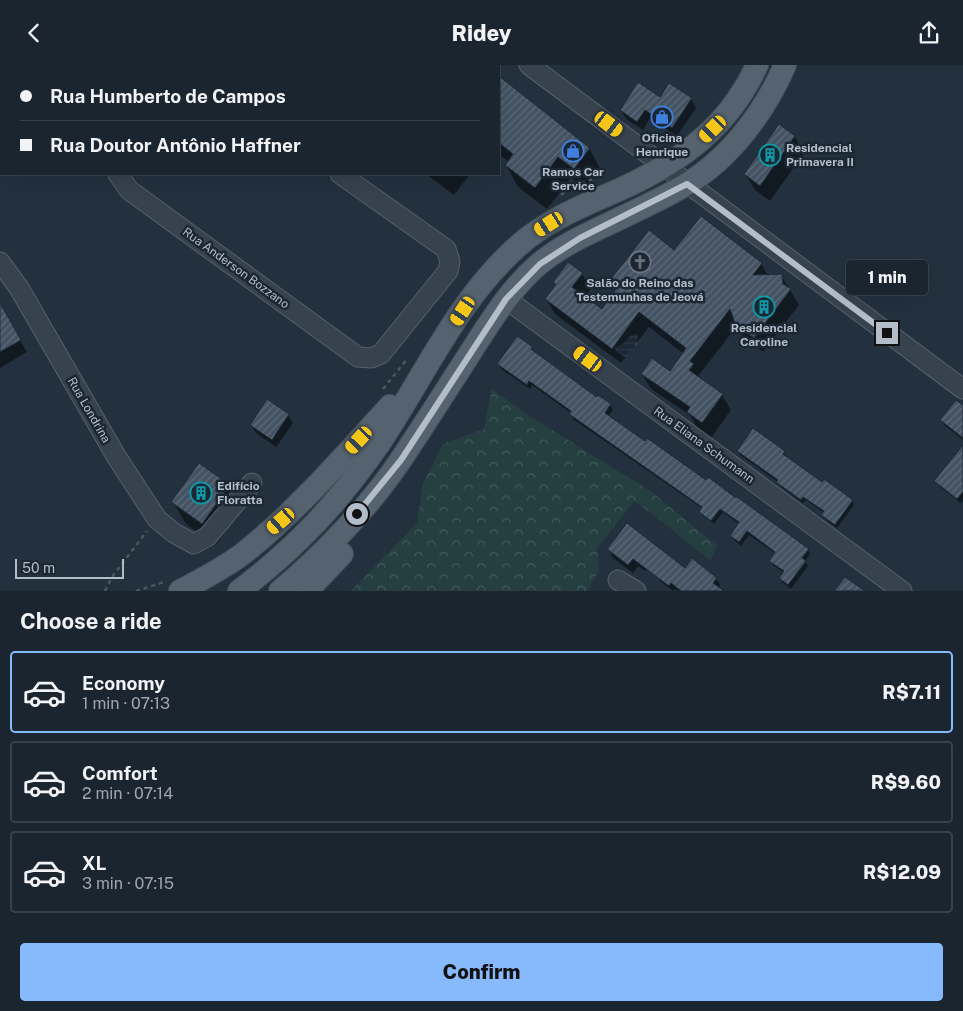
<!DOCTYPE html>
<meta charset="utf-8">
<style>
:root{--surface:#1a252f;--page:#232d37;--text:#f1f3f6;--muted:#9fa5aa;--line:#38424b;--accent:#86bafd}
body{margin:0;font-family:"Public Sans",sans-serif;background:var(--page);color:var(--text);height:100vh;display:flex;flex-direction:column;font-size:19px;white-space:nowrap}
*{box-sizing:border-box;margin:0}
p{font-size:16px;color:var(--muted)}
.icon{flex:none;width:28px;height:28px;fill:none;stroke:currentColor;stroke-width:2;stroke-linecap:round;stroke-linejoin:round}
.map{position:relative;height:526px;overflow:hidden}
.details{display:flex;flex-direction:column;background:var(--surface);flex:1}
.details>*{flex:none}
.banner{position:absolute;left:0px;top:0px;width:500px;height:110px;box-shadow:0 5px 20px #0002,0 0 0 1px var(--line);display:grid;align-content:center;height:110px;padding:0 20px;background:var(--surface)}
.scale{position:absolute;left:15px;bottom:12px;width:109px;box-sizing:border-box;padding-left:5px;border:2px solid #b3bdca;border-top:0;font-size:14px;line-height:18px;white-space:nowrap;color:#b3bdca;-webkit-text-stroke:4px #1c2734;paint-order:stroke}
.end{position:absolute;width:22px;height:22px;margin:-11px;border:6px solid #b3bdca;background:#111;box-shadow:0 0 0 2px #111}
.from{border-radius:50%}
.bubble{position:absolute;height:35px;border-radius:5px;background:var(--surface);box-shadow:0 5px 20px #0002,0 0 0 1px var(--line);font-size:16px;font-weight:800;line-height:35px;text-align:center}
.car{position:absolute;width:15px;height:30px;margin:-15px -8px;border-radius:6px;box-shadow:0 0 4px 1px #0007;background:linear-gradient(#f5c518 24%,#345 0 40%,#f5c518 0 76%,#345 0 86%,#f5c518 0)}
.banner b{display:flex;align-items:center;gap:18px;height:48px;font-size:19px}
.banner b+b{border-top:1px solid var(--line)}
.banner i{width:12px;height:12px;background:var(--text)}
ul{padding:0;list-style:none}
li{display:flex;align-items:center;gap:15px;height:82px;margin:0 10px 8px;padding:0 10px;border:2px solid var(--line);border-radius:5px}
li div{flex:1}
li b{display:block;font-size:19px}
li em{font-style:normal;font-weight:800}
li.on{border-color:var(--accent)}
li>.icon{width:45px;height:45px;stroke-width:1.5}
h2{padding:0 20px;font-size:22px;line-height:60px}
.button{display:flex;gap:10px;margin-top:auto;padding:10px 20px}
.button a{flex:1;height:58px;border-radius:5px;background:var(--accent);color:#111;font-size:20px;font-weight:800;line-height:58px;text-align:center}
header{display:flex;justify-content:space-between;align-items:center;height:65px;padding:0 20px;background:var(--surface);font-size:22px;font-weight:800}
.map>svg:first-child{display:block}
</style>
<header><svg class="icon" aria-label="back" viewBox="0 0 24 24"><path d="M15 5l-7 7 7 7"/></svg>Ridey<svg class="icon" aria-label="share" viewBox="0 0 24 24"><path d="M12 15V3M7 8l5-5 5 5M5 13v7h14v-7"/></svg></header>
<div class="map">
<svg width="963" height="526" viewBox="0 0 963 526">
<defs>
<pattern id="forest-crowns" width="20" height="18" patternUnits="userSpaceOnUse" patternTransform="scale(1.25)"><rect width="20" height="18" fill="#253f40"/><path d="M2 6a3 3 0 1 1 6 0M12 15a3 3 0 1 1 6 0" fill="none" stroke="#42595a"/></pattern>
<pattern id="water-rules" width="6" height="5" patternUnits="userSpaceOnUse" patternTransform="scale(1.25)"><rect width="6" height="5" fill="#364d67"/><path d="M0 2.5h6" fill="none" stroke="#51657b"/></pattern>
<pattern id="building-hatch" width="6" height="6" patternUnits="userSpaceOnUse" patternTransform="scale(1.25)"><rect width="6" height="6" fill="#445363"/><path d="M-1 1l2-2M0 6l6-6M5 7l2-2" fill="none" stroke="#5d6a78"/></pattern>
</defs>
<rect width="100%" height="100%" fill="#23313f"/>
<!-- forest -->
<path fill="url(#forest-crowns)" d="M492,324L523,347L652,427L717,481L710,495C684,476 661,454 634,436L597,484L599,506L587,526H351L417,458L423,418L443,379L484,364Z"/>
<!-- water -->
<polygon fill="url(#water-rules)" points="637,269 638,270 637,280 634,281 626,292 624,292 616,286 615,283 624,278 630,271"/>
<!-- shadow -->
<g fill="#0007">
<polygon points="499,13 589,83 601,105 586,124 571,113 547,144 518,122 506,100 509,97 499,89"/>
<polygon points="660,34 691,34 696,43 677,71 650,53 643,65 626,54 621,45"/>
<polygon points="795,72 804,88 770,136 755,125 745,109"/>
<polygon points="426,109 470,109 454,130"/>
<polygon points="701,153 761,199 768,210 781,210 799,240 763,287 756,281 748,282 737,261 699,310 702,315 722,330 731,345 711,373 697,363 690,350 651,324 642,309 670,308 684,289 649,262 621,298 555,249 546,234 582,209 591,224 584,233 602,245 618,224 613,214 675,187"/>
<polygon points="5,250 27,287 0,303 0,253"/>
<polygon points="532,283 534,287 586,326 610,340 613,345 608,351 645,378 707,416 808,484 810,489 805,496 808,501 791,524 783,518 780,513 784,508 773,500 770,496 776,489 749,470 741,481 734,475 731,471 739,459 723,447 714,459 703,451 701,447 703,444 573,354 571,348 532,320 530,324 501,304 499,299"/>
<polygon points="963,342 963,375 944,360 942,355"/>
<polygon points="288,350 293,358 276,382 256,368 251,360"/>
<polygon points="963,382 963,435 961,438 939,421 936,416"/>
<polygon points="738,386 784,387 786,391 785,392 822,419 852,436 854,440 837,463 825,454 822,450 824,448 806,435 803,438 780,421 778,417 740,390"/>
<polygon points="229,421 242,443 216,480 186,459 173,437"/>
<polygon points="609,484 659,489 645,506 638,501 633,508 613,493"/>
<polygon points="685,504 716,513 720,520 718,523 722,526 678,526 675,524 673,526 661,517 657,510"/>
</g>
<!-- building -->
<g fill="url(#building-hatch)" stroke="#1e2936">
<polygon points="499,11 590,83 574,104 558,92 535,123 505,100 513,89 499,78"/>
<polygon points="638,17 660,32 669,18 692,33 672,63 645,45 637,57 620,45"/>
<polygon points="779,59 795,71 760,121 744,109"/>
<polygon points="701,151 762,198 753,210 782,209 783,219 791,224 754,273 746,267 738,267 730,244 690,296 694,299 689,305 723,329 702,358 687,347 690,342 641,309 652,293 670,306 686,283 639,247 612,284 545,234 556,219 553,217 568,197 583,208 572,222 602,244 619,220 611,214 649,165 674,185"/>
<polygon points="0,238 21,275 0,287"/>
<polygon points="517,271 533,282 531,284 535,287 587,325 597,332 598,330 611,339 605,348 645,376 647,373 706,415 708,412 736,433 737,432 809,484 802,493 806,496 788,520 779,513 784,506 769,496 775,487 747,466 739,477 730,471 739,457 720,444 711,456 699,447 702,442 569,349 571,346 529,316 527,320 497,299"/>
<polygon points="267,334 289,349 272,375 250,360"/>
<polygon points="956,335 963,340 963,373 940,355"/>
<polygon points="753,363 785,386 783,389 822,417 824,414 853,435 835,460 821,450 824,446 803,432 801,435 776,417 778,415 737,386"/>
<polygon points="963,380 963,427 957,434 934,416"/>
<polygon points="199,398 230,420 202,459 171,437"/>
<polygon points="627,458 685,503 692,493 717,513 713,518 724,526 681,526 671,518 669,521 633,494 628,500 607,484"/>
<polygon points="845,512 865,526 834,526"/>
</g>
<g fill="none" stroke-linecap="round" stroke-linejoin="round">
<!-- minor casing -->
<g stroke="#55606d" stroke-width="21">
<g id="minor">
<polyline points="63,0 64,1"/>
<polyline points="236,0 236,1"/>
<polyline points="529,0 963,324"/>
<polyline points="118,109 129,125 358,292 371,293 381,289 448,206 450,196 446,184 340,109"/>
<polyline points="0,197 19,223 116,391 157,454 174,468 194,479 208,471 252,418"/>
<polyline points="506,234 902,526"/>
<polyline points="618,515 636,526"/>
</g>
</g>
<!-- major casing -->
<g stroke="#434e5b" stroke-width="24">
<g id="major">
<path d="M180,526C202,514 225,503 245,487C299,444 344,391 390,341"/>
<path d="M239,526C296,483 338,438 379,379C424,312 457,235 518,181C548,154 587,139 623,123C682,96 730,60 757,0"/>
<path d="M280,526C324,489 370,441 402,393C426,357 449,321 472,285C492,254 511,223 539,199C564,178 596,165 625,151C645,141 666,132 685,120C730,94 765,46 785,0"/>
<polyline points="307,526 342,489"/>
</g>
</g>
<!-- path -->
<g stroke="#435c5d" stroke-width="2.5" stroke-dasharray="4 4" stroke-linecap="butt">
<polyline points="561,130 573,120 594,114"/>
<polyline points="383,324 408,293"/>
<polyline points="105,526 112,512 147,466"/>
<polyline points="136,526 164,517"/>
</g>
<!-- minor -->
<use href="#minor" stroke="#37424f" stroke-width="19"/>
<!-- major -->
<use href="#major" stroke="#55626f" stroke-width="22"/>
</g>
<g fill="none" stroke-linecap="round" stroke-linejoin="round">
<!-- route -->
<polyline stroke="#b3bdca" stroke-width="6" points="357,449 401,395 506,234 540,199 580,173 687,119 887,268"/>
</g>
<!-- icons -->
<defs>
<g id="shop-ring" transform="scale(1.125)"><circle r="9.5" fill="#1c2734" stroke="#3f7fe0" stroke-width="1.5"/><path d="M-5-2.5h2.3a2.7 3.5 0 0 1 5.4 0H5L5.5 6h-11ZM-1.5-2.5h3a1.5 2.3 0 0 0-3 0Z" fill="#3f7fe0"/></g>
<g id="building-ring" transform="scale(1.125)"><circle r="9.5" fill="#1c2734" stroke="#0f9aa8" stroke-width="1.5"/><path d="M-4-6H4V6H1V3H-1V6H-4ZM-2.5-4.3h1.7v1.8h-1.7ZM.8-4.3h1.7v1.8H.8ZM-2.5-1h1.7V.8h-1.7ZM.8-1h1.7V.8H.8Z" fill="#0f9aa8"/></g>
<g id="church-ring" transform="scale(1.125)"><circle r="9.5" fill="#1c2734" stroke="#6b7280" stroke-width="1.5"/><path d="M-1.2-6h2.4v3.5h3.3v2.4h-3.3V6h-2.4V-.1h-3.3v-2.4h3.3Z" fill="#6b7280"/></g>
</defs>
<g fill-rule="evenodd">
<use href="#shop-ring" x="662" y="52"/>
<use href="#shop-ring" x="573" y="86"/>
<use href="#building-ring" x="770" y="90"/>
<use href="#church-ring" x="640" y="197"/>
<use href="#building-ring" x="764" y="242"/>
<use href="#building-ring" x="201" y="428"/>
</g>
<g text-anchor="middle" stroke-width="5" stroke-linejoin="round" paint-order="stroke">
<!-- poi labels -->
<g font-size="12" font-weight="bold" fill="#b3bdca" stroke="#1c2734">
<text x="662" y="77">Oficina<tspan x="662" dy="14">Henrique</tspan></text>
<text x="786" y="87" text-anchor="start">Residencial<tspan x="786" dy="14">Primavera II</tspan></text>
<text x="573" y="111">Ramos Car<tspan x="573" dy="14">Service</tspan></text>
<text x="640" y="222">Salão do Reino das<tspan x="640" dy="14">Testemunhas de Jeová</tspan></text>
<text x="764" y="267">Residencial<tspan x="764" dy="14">Caroline</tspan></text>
<text x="217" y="425" text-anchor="start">Edifício<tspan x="217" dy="14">Floratta</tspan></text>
</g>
<!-- street labels -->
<g font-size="12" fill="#b3bdca" stroke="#1c2734">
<text transform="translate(236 203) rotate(36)" y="4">Rua Anderson Bozzano</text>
<text transform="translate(89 345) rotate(60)" y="4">Rua Londrina</text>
<text transform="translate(704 380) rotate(36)" y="4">Rua Eliana Schumann</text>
</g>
</g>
</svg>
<div class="scale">50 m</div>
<i class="end from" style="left:357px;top:449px"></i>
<i class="end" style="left:887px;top:268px"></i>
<div class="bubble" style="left:846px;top:195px;width:82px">1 min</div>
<i class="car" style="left:609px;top:59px;rotate:127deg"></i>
<i class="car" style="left:713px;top:64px;rotate:225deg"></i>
<i class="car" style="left:549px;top:159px;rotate:238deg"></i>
<i class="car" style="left:463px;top:246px;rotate:213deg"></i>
<i class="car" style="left:588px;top:294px;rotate:306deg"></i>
<i class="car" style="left:359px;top:375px;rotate:223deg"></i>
<i class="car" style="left:281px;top:456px;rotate:229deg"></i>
<div class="banner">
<b><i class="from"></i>Rua Humberto de Campos</b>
<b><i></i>Rua Doutor Antônio Haffner</b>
</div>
</div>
<section class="details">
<h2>Choose a ride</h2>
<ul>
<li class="on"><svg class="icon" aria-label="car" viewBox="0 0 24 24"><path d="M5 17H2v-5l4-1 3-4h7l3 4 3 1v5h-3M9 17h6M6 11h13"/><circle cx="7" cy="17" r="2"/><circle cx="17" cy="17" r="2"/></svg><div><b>Economy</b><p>1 min · 07:13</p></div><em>R$7.11</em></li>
<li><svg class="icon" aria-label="car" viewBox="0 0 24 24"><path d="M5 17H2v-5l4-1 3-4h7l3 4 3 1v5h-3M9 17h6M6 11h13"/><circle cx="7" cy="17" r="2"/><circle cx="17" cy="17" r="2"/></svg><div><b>Comfort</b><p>2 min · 07:14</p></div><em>R$9.60</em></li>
<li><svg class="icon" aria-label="car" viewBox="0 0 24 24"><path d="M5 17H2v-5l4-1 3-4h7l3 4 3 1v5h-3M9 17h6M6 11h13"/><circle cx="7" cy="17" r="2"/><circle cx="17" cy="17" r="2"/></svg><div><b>XL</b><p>3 min · 07:15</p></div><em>R$12.09</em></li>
</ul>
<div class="button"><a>Confirm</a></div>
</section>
